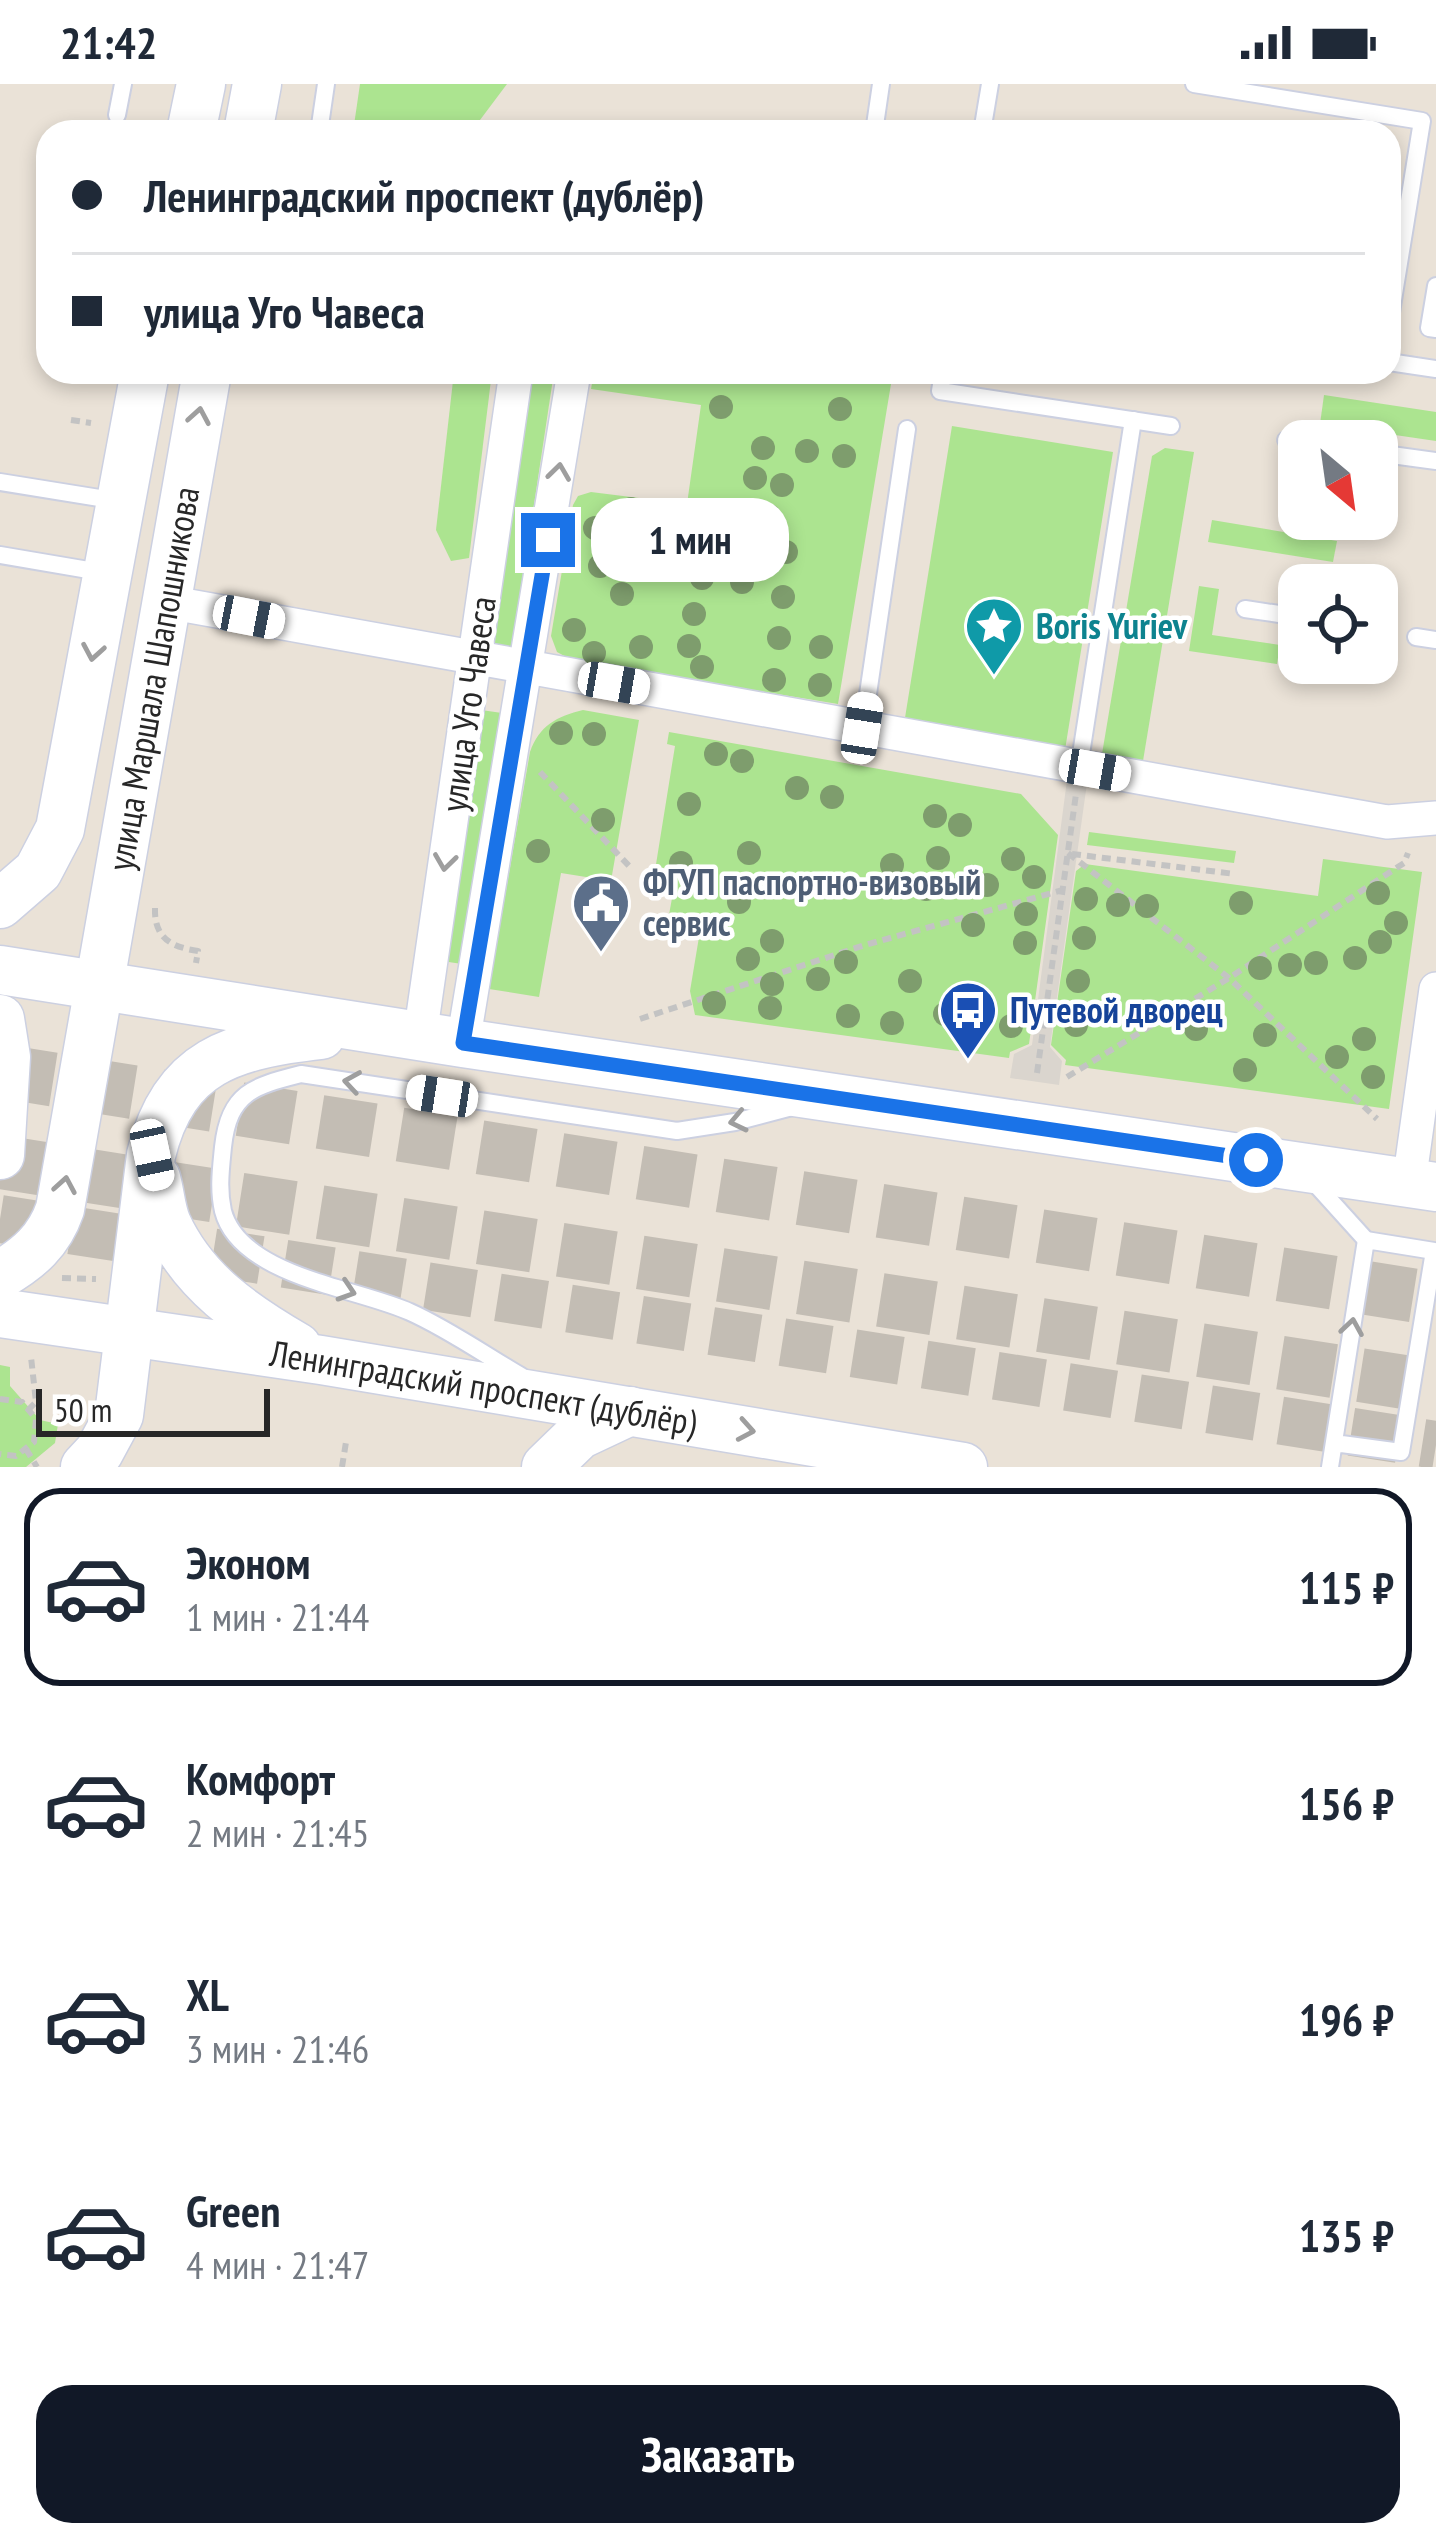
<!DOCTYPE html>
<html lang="ru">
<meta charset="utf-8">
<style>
:root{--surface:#fff;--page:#f2f2f3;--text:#1f2937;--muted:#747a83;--line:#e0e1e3;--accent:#111827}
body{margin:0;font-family:"PT Sans Narrow",sans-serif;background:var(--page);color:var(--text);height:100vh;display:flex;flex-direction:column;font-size:45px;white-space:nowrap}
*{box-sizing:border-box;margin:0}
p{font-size:39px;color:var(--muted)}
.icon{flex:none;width:66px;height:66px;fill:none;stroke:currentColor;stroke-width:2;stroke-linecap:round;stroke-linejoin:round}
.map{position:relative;height:1383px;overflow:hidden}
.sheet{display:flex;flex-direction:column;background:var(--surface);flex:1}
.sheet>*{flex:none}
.top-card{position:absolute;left:36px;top:36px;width:1365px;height:264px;border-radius:36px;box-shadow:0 6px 18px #0003;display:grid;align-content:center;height:264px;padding:0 36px;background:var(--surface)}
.needle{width:78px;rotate:151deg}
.buttons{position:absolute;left:1278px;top:336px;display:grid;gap:24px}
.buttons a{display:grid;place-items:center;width:120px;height:120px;border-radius:24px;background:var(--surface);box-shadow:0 6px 18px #0003;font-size:60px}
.scale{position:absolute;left:36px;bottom:30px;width:234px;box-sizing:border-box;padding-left:12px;border:6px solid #272727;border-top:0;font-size:33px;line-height:42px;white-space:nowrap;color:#272727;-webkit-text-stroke:9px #fff;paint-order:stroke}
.end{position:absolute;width:54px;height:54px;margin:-27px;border:15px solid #1a73e8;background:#fff;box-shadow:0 0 0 6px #fff}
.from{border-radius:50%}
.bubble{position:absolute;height:84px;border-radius:36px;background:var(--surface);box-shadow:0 6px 18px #0003;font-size:39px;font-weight:700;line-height:84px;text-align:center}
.car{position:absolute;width:36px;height:72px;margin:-36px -18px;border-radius:15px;box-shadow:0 0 9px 3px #0007;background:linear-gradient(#fff 24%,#345 0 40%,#fff 0 76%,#345 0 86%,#fff 0)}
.top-card b{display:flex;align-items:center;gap:42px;height:114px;font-size:45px}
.top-card b+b{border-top:3px solid var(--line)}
.top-card i{width:30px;height:30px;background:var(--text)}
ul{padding:21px 0 0;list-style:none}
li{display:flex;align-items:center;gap:36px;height:198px;margin:0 24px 18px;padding:0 12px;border:6px solid transparent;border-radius:36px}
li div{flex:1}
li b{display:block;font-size:45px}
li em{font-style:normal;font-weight:700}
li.selected{border-color:var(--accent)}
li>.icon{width:108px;height:108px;stroke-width:1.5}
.cta{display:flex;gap:24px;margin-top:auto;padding:24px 36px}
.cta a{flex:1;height:138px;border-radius:36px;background:var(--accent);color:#fff;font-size:48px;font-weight:700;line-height:138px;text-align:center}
.status{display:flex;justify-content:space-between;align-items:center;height:84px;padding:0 60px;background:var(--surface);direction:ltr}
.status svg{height:33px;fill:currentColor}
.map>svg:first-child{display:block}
</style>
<div class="status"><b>21:42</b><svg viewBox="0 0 49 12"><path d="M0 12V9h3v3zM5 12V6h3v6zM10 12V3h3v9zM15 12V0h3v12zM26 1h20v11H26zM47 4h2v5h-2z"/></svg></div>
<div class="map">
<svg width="1436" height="1383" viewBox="0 0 1436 1383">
<rect width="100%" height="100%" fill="#eae2d7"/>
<!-- green -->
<g fill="#ace490">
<polygon points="360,0 507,0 471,48 353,48"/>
<polygon points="454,288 492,288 469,474 451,477 436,446"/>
<polygon points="533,288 554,288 511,573 491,570"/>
<polygon points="594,288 893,288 838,620 572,576 557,568 551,552 573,421 578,412 591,408 687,420 701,321 591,305"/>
<polygon points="1324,311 1436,328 1436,357 1320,340"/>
<polygon points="952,342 1113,368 1065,666 904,640"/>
<polygon points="1165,364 1194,368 1143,677 1102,670 1152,372"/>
<polygon points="1212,436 1337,457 1333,478 1208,458"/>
<polygon points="1199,502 1219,505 1212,551 1280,561 1277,580 1189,567"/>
<polygon points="481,626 502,629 462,880 442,877"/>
<path d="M583,626L639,636L611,797L561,789L539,913L489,905L530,668C539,642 557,632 583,626Z"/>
<polygon points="669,648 1021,710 1058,751 1029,960 1010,968 1009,974 695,931 690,907 700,847 667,842 674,803 653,799 675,662 667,660"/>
<polygon points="1089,748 1236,767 1234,779 1087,761"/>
<polygon points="1323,775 1422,788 1389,1025 1065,981 1066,976 1051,961 1076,787 1085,780 1318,812"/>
<polygon points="0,1281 10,1283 10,1302 40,1336 58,1340 55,1359 26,1383 0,1383"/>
</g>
<!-- plaza -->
<polygon fill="#dad5ce" points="1069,681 1089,685 1050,963 1062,977 1059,1001 1010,994 1014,970 1032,961"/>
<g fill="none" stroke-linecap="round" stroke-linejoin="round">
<!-- secondary-tunnel -->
<polyline stroke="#c3bdb4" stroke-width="48" stroke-dasharray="48 24" stroke-linecap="butt" points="0,1135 1436,1361"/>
<!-- primary-tunnel -->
<g stroke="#c3bdb4" stroke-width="54" stroke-dasharray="54 27" stroke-linecap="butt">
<polyline points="0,987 1436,1215"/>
<polyline points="0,1078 1436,1303"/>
</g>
<!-- lane casing -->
<g stroke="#ccd0e1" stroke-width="20">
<g id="lane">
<polyline points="1194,0 1422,37 1389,241"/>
<polyline points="117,31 123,0"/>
<polyline points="319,48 326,0"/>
<polyline points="874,48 881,0"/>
<polyline points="982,48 990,0"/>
<polyline points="1436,202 1429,244 1436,245"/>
<polyline points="1389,278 1436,285"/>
<polyline points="943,288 940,307 1171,342"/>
<polyline points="1286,356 1299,358"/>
<polyline points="1377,369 1436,377"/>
<polyline points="0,398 118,417"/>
<polyline points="0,471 106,489"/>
<polyline points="1245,525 1299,533"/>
<polyline points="1416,553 1436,556"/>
<polyline points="863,644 907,345"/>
<polyline points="1079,683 1133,336"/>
<polyline points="1310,1094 1366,1156"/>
<path d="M521,1292C485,1271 448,1245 410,1228C357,1204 240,1192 223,1127C218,1105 221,1084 223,1063C229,1008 254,1002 301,990L677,1047L735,1038L792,1023"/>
<polyline points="1330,1383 1366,1156 1434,1167 1401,1368 1334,1359"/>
</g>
</g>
<!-- street casing -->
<g stroke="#ccd0e1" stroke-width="36">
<g id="street">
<polyline points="167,518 1387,738 1436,734"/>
<polyline points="420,952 516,288"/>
<polyline points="463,959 574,288"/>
<polyline points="1409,1099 1436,905"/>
</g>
</g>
<!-- secondary casing -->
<g stroke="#ccd0e1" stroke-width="51">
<g id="secondary">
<polyline points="191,48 201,0"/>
<polyline points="248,48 257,0"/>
<polyline points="0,820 38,787 60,745 145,288"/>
<polyline points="0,886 463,959 1436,1103"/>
<polyline points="0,935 6,973 0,1071"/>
<path d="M156,1094C160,1108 161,1126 167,1140C194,1199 244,1232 297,1263"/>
<path id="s1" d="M0,1191C29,1174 49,1157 60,1125L207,288"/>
<path id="s2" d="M0,1229L321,1276L963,1383"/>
<path d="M85,1383L99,1368L119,1331L151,1071C174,976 233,961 321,951"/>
<polyline points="546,1383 579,1351 630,1327"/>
</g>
</g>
<!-- path -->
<g stroke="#c3c3c3" stroke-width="6" stroke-dasharray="9 6" stroke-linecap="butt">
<polyline points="71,336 91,339"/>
<polyline points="540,688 632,785"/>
<polyline points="1068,769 1229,894 1377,1035"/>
<polyline points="1072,770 1235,790"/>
<path d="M155,824C154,854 171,863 198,867L196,879"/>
<polyline points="640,935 865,861 1063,806"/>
<polyline points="1037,989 1076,710"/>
<polyline points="1067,993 1229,894 1404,779 1408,769"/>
<polyline points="62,1194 96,1195"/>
<polyline points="0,1315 22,1318 36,1335 34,1358 16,1372 0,1370"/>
<polyline points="28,1326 36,1318 31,1273"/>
<polyline points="26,1365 37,1383"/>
<polyline points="342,1383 346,1358"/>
</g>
<!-- lane -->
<use href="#lane" stroke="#fff" stroke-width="16"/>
<!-- street -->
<use href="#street" stroke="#fff" stroke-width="33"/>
<!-- secondary -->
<use href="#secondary" stroke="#fff" stroke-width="48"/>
</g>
<!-- trees -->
<g fill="#7e9d6d">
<circle cx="721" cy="323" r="12"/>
<circle cx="840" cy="325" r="12"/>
<circle cx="763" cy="364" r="12"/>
<circle cx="807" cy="367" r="12"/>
<circle cx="844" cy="372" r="12"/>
<circle cx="755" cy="394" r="12"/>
<circle cx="782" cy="401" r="12"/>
<circle cx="631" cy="425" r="12"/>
<circle cx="769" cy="432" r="12"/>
<circle cx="595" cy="444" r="12"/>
<circle cx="786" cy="468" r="12"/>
<circle cx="600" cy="482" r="12"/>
<circle cx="702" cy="494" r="12"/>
<circle cx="742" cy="498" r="12"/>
<circle cx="622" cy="510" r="12"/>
<circle cx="783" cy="513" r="12"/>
<circle cx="694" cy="530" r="12"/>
<circle cx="574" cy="546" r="12"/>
<circle cx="779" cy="554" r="12"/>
<circle cx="689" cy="562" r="12"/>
<circle cx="641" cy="563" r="12"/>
<circle cx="821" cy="563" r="12"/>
<circle cx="594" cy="569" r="12"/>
<circle cx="702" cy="583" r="12"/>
<circle cx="774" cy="596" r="12"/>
<circle cx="820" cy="601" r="12"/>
<circle cx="561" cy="649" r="12"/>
<circle cx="594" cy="650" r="12"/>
<circle cx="716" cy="670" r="12"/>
<circle cx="742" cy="677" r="12"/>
<circle cx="797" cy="704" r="12"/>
<circle cx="832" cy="713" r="12"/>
<circle cx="689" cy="720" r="12"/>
<circle cx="935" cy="732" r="12"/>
<circle cx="603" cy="736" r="12"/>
<circle cx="960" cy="741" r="12"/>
<circle cx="538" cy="767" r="12"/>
<circle cx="749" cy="769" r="12"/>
<circle cx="938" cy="774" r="12"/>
<circle cx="1013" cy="775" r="12"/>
<circle cx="681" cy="779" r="12"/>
<circle cx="892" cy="781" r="12"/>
<circle cx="1034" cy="793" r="12"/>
<circle cx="987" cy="801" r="12"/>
<circle cx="926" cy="805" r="12"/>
<circle cx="1378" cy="809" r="12"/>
<circle cx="1086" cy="815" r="12"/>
<circle cx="739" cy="818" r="12"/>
<circle cx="1241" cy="819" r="12"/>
<circle cx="1118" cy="821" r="12"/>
<circle cx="1147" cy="822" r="12"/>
<circle cx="1026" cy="830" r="12"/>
<circle cx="1396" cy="839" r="12"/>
<circle cx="973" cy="841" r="12"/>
<circle cx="1084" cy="854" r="12"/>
<circle cx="772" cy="857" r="12"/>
<circle cx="1380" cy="858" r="12"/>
<circle cx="1025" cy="859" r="12"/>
<circle cx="1355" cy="874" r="12"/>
<circle cx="748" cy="875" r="12"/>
<circle cx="846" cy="878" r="12"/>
<circle cx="1316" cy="879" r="12"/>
<circle cx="1290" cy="881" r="12"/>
<circle cx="1260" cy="884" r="12"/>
<circle cx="818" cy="895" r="12"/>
<circle cx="910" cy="897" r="12"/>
<circle cx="1078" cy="897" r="12"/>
<circle cx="772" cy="900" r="12"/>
<circle cx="714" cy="919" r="12"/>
<circle cx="770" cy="924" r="12"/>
<circle cx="945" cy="930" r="12"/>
<circle cx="848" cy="932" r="12"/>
<circle cx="892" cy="939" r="12"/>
<circle cx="1076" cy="941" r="12"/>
<circle cx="1011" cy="942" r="12"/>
<circle cx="1196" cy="945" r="12"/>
<circle cx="966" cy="949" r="12"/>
<circle cx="1265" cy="951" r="12"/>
<circle cx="1364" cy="955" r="12"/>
<circle cx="1337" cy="973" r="12"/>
<circle cx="1245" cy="986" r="12"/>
<circle cx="1373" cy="993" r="12"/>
</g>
<!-- one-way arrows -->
<defs><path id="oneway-chevron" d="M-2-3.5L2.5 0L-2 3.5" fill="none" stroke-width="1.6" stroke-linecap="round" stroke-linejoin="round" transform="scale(3)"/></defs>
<g stroke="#9e9e9e">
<use href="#oneway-chevron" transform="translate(199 332) rotate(-80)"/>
<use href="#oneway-chevron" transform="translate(559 388) rotate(-82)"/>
<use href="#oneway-chevron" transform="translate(93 568) rotate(100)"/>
<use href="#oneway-chevron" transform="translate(445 778) rotate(98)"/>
<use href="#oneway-chevron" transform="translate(352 998) rotate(-171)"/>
<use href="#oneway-chevron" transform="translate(738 1037) rotate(168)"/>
<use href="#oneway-chevron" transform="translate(65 1101) rotate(-80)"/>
<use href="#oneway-chevron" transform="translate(347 1207) rotate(18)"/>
<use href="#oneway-chevron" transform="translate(1352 1243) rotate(-81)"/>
<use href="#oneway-chevron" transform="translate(746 1346) rotate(10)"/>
</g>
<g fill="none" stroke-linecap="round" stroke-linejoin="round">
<!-- route -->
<polyline stroke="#1a73e8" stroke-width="15" points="548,456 463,959 1256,1076"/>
</g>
<!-- icons -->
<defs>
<g id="sight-pin" transform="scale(3)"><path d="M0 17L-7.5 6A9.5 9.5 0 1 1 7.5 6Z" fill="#0f9aa8" stroke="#fff"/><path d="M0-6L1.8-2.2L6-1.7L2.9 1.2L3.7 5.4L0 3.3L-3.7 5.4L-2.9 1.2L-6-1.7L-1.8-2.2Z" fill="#fff"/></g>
<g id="civic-pin" transform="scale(3)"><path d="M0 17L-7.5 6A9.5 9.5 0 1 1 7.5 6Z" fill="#5c6f8a" stroke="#fff"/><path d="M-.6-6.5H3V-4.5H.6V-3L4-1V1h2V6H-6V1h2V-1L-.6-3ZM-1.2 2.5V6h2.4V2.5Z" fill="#fff"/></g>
<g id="bus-pin" transform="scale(3)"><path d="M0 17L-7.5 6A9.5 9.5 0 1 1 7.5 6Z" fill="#1a4fb4" stroke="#fff"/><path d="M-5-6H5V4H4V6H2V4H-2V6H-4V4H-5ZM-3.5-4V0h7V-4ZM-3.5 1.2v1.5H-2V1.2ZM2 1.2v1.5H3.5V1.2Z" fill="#fff"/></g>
</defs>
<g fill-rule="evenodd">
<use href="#sight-pin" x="994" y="542"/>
<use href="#civic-pin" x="601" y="819"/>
<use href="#bus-pin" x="968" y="926"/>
</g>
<g text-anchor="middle" stroke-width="9" stroke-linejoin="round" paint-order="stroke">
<!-- culture labels -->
<g font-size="36" font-weight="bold" fill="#0d838f" stroke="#fff" text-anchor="start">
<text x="1036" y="555">Boris Yuriev</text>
</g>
<!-- street labels -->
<g font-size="36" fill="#272727" stroke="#fff">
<text dy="13" stroke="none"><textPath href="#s1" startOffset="630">улица Маршала Шапошникова</textPath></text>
<text transform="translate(468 620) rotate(-82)" y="13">улица Уго Чавеса</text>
<text dy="13" stroke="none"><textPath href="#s2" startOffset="489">Ленинградский проспект (дублёр)</textPath></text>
</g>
<!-- service labels -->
<g font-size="36" font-weight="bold" fill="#4e5e75" stroke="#fff" text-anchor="start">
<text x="643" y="811">ФГУП паспортно-визовый<tspan x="643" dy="41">сервис</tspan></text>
</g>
<!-- transit labels -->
<g font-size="36" font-weight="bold" fill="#164399" stroke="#fff" text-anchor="start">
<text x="1010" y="939">Путевой дворец</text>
</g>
</g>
</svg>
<div class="buttons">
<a><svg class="needle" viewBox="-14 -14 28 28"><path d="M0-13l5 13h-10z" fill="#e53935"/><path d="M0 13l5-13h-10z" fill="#747a83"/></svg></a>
<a><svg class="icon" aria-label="locate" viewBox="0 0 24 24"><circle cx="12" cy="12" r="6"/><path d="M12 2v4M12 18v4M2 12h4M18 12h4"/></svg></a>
</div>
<div class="scale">50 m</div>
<i class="end from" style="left:1256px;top:1076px"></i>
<i class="end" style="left:548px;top:456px"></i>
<div class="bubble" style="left:591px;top:414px;width:198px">1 мин</div>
<i class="car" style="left:249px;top:533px;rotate:101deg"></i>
<i class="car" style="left:614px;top:599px;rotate:100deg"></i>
<i class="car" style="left:862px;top:644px;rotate:9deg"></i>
<i class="car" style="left:1095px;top:686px;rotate:100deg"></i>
<i class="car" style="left:442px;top:1012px;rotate:279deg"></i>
<i class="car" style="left:152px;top:1071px;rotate:168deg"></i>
<div class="top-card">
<b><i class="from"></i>Ленинградский проспект (дублёр)</b>
<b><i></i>улица Уго Чавеса</b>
</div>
</div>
<section class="sheet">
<ul>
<li class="selected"><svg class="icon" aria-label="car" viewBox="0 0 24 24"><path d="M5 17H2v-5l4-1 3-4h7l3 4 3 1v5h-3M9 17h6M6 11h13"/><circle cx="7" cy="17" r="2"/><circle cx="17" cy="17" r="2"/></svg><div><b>Эконом</b><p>1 мин · 21:44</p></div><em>115 ₽</em></li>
<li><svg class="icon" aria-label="car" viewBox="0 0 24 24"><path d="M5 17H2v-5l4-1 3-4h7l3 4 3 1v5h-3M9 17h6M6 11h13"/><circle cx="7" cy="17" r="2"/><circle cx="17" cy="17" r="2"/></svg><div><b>Комфорт</b><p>2 мин · 21:45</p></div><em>156 ₽</em></li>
<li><svg class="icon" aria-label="car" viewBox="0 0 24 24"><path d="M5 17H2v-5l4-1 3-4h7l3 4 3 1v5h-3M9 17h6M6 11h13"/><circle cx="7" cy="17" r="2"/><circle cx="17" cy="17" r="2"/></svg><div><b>XL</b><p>3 мин · 21:46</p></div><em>196 ₽</em></li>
<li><svg class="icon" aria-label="car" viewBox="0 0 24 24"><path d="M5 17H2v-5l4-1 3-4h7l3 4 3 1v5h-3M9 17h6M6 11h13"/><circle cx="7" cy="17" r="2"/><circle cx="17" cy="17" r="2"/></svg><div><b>Green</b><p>4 мин · 21:47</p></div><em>135 ₽</em></li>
</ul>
<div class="cta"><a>Заказать</a></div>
</section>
